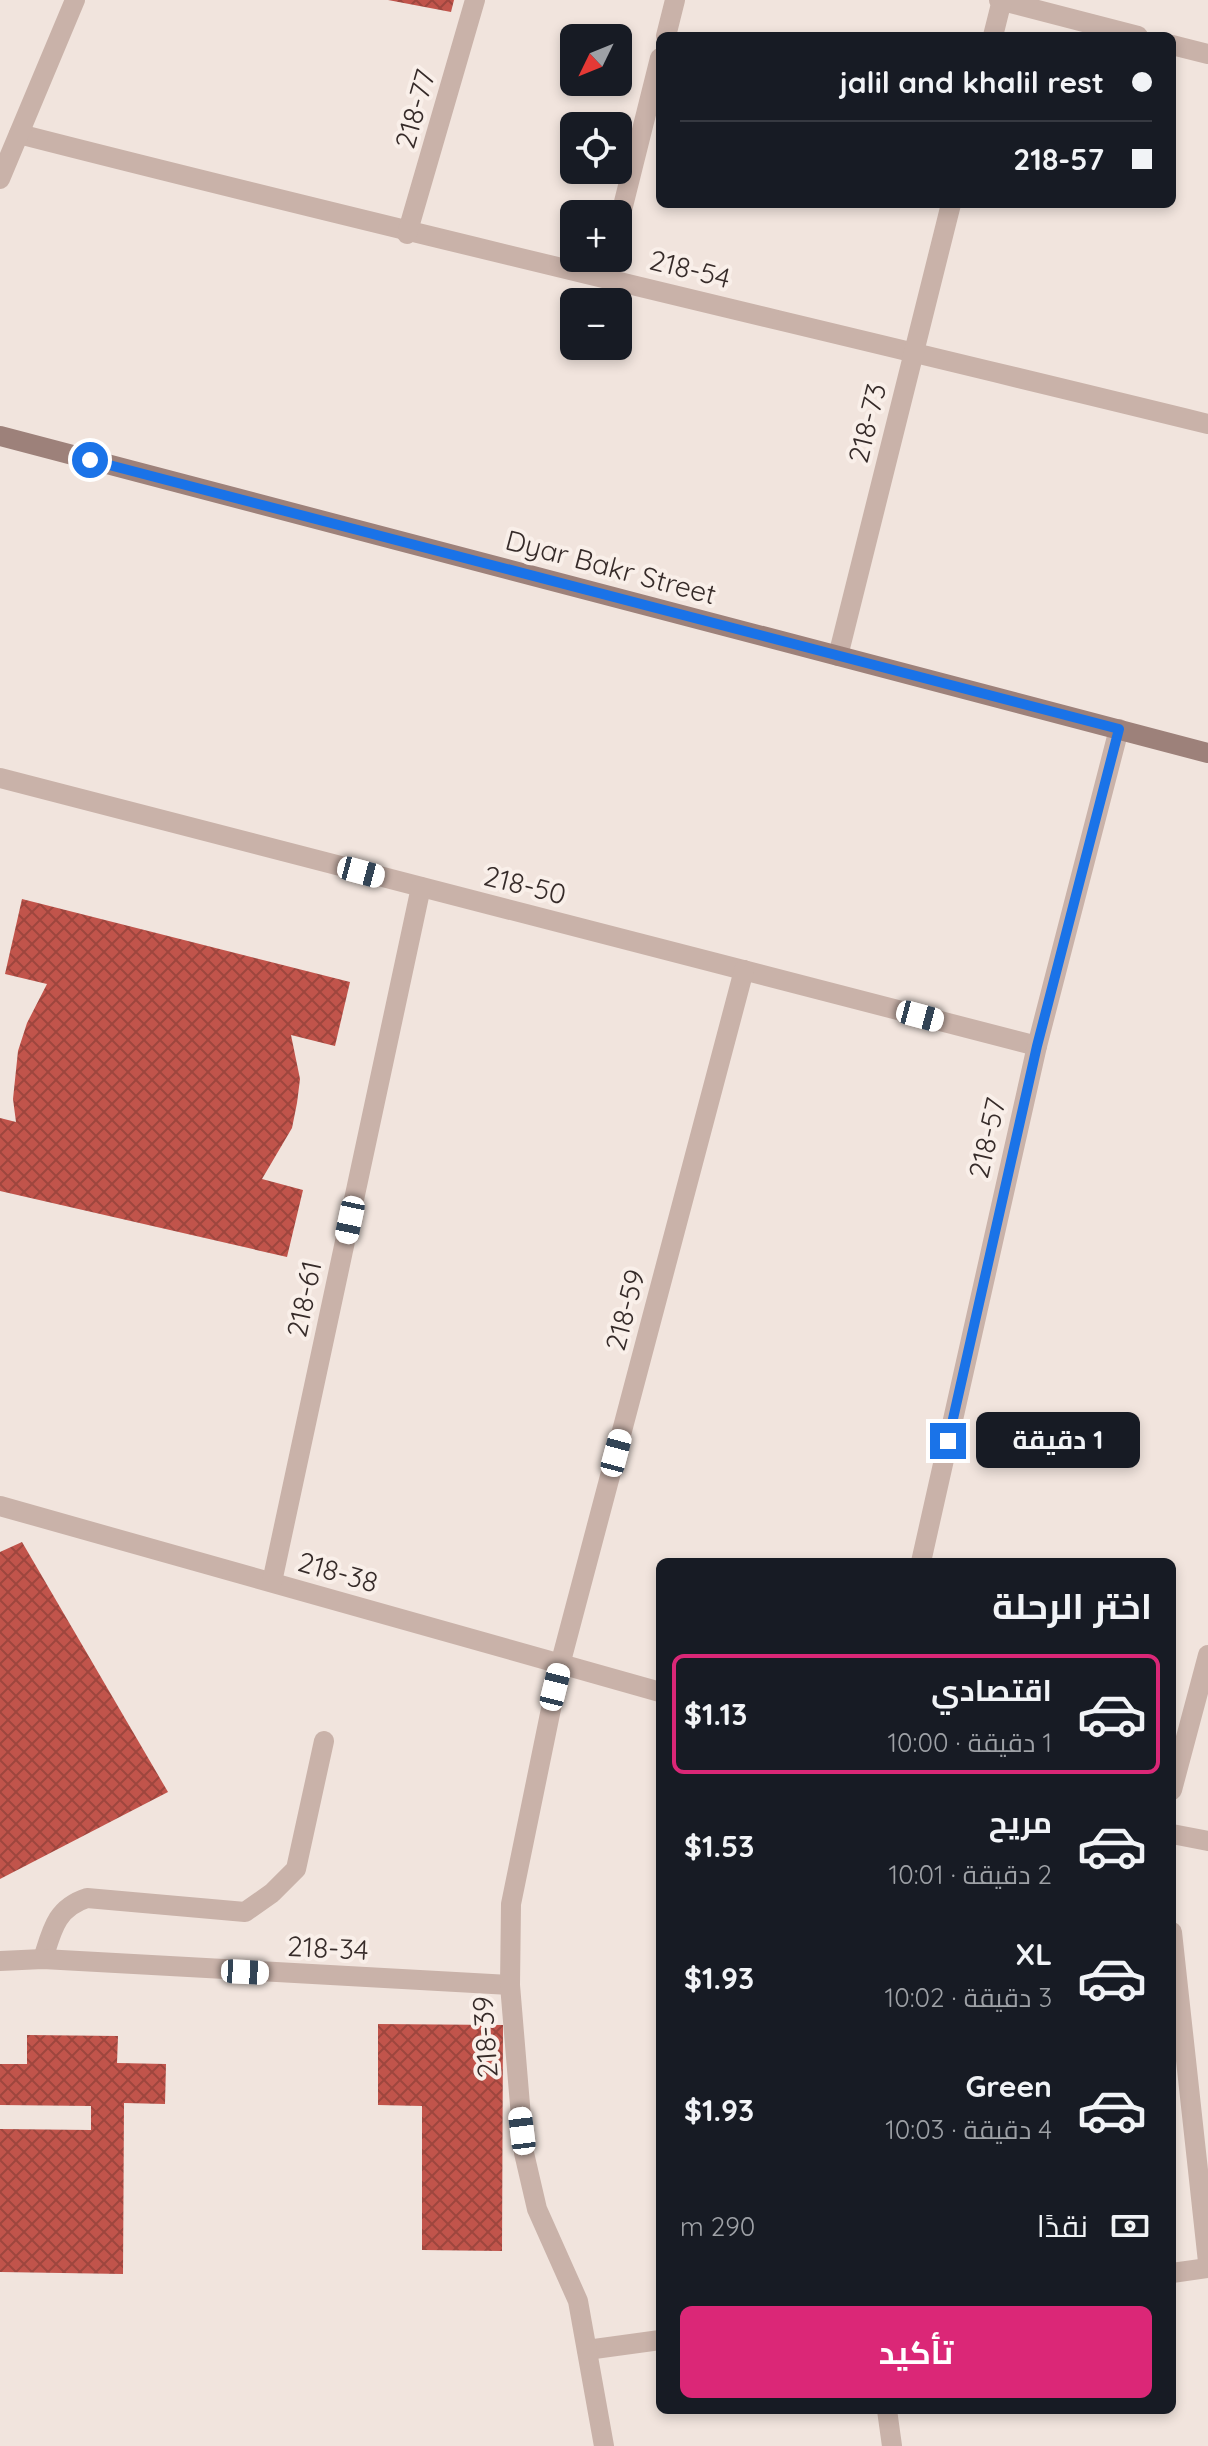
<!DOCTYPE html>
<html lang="ar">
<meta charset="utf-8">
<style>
:root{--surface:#171b24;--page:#20242c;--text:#f1f3f6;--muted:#9ea1a6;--line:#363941;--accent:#db2777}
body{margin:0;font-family:Quicksand,Cairo,sans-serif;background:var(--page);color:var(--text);direction:rtl;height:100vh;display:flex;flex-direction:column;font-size:30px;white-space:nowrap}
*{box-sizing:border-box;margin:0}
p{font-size:26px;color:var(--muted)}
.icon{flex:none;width:44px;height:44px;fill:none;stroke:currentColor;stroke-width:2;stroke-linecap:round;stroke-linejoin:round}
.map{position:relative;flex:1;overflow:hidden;direction:ltr}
.side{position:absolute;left:656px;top:1558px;width:520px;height:856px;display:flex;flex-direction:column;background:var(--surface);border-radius:12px;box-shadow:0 4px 12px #0003;direction:rtl}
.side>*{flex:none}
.guide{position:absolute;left:656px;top:32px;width:520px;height:176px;border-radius:12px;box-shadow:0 4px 12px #0003;direction:rtl;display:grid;align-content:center;height:176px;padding:0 24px;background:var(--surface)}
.needle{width:52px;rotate:227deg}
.tools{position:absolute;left:560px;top:24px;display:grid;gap:16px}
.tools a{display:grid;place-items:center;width:72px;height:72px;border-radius:12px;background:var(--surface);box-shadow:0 4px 12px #0003;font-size:40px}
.end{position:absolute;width:36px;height:36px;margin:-18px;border:10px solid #1a73e8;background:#fff;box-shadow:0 0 0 4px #fff}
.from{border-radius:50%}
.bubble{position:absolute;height:56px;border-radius:12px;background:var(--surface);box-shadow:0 4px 12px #0003;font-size:26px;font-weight:700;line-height:56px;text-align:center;direction:rtl}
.car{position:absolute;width:24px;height:48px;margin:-24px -12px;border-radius:10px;box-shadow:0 0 6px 2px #0007;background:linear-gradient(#fff 24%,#345 0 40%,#fff 0 76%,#345 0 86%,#fff 0)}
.guide b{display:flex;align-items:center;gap:28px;height:76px;font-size:30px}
.guide b+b{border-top:2px solid var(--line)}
.guide i{width:20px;height:20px;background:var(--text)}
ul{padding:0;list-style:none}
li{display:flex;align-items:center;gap:24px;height:120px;margin:0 16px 12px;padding:0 8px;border:4px solid transparent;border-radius:12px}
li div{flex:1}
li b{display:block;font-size:30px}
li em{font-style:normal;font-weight:700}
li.selected{border-color:var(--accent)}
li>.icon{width:72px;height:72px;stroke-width:1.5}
h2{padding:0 24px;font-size:36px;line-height:96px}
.pay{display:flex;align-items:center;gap:20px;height:88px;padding:0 24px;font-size:30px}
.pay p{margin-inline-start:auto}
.action{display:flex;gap:16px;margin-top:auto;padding:16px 24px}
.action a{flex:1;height:92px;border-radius:12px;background:var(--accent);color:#fff;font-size:32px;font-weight:700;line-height:92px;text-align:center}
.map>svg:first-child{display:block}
</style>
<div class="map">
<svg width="1208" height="2446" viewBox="0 0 1208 2446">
<defs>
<pattern id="building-cross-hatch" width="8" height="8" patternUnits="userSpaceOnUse" patternTransform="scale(2)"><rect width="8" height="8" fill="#c1544b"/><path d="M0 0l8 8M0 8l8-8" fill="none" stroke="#9e463e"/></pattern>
</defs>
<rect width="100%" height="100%" fill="#f1e4dd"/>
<!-- building -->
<g fill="url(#building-cross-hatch)">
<polygon points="388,0 454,0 451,12"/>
<polygon points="22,899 350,982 335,1046 291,1035 300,1079 297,1103 292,1128 262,1179 303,1190 287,1257 0,1191 0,1118 16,1122 13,1099 18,1051 27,1023 47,984 5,974"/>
<polygon points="22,1542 168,1792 0,1879 0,1552"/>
<polygon points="378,2024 503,2025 502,2251 422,2250 422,2106 378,2105"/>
<polygon points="27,2035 118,2036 117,2063 166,2064 165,2104 124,2103 123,2274 0,2272 0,2129 91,2130 91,2106 0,2105 0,2064 27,2064"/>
</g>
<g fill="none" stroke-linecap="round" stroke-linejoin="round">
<!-- lane -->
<path stroke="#c9b2a9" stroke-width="20" d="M43,1959C52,1930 56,1908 87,1898L245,1912L272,1893L296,1869L324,1741"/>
<!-- street -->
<g stroke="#c9b2a9" stroke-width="20">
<polyline points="999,0 1138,36"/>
<polyline points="666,36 675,0"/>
<polyline points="993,36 1002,0"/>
<polyline points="1172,45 1208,54"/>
<path d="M19,134C414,235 812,327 1208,424"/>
<polyline points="0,179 75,0"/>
<polyline points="618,226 660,58"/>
<polyline points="407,234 475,0"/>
<polyline points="838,656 951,204"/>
<polyline points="0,778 1037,1046"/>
<polyline points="0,1506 660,1692"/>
<polyline points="921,1562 1037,1046 1119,729"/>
<polyline points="272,1582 421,887"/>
<polyline points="1172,1790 1208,1655"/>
<polyline points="1172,1834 1208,1841"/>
<polyline points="1172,1932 1208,2262"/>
<polyline points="0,1961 43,1959 510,1985"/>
<polyline points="1172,2273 1208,2268"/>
<polyline points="587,2350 660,2340"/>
<polyline points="887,2410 892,2446"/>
<polyline points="604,2446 578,2301 537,2209 524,2153 510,1985 511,1904 560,1665 744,970"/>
</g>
<!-- secondary -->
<polyline stroke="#9d817a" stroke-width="20" points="0,436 1208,753"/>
</g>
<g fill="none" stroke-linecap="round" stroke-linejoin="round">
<!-- route -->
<polyline stroke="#1a73e8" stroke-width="10" points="90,460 1119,729 1037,1046 948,1441"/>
</g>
<g text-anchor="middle" stroke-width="8" stroke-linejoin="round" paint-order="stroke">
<!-- street labels -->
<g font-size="28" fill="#362b29" stroke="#f9efe9">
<text transform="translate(415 109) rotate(-74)" y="10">218-77</text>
<text transform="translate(690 269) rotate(14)" y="10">218-54</text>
<text transform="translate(867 423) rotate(-76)" y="10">218-73</text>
<text transform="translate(611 567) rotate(15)" y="10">Dyar Bakr Street</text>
<text transform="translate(525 885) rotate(14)" y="10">218-50</text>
<text transform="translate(987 1138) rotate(-77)" y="10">218-57</text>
<text transform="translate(304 1299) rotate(-78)" y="10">218-61</text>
<text transform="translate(625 1310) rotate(-75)" y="10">218-59</text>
<text transform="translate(338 1572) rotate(16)" y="10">218-38</text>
<text transform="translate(328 1948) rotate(3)" y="10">218-34</text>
<text transform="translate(485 2037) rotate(-94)" y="10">218-39</text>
</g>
</g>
</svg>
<div class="tools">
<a><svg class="needle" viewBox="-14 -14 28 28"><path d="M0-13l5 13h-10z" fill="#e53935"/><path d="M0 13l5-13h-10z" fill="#9ea1a6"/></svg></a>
<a><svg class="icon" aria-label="locate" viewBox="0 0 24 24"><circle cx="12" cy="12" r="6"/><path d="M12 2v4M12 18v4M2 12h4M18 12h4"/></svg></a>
<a>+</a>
<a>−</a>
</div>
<i class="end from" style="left:90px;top:460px"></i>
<i class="end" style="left:948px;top:1441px"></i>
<div class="bubble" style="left:976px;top:1412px;width:164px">1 دقيقة</div>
<i class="car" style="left:361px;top:872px;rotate:105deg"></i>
<i class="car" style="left:920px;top:1016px;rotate:105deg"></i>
<i class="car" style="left:350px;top:1220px;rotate:192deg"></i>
<i class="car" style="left:616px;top:1453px;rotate:15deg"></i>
<i class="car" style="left:555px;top:1687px;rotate:14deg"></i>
<i class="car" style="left:245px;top:1972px;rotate:93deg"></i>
<i class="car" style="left:522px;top:2131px;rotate:353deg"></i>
<div class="guide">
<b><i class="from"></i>jalil and khalil rest</b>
<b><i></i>218-57</b>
</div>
<section class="side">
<h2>اختر الرحلة</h2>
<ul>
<li class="selected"><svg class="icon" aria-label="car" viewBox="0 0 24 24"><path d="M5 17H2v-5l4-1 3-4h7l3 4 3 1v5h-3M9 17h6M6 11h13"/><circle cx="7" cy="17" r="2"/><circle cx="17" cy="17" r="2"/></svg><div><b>اقتصادي</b><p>1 دقيقة · 10:00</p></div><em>$1.13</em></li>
<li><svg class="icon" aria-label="car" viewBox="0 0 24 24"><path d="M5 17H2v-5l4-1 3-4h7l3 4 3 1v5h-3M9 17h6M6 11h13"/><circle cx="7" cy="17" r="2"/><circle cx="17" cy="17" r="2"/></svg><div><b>مريح</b><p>2 دقيقة · 10:01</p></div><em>$1.53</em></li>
<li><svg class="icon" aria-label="car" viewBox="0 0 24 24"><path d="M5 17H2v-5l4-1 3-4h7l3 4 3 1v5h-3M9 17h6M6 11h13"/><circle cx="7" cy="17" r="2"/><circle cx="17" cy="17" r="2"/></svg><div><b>XL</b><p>3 دقيقة · 10:02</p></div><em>$1.93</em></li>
<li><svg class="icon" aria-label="car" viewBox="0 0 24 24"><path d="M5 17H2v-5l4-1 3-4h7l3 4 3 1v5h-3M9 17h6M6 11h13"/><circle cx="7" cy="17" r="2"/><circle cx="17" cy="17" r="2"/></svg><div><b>Green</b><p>4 دقيقة · 10:03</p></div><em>$1.93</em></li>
</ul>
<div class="pay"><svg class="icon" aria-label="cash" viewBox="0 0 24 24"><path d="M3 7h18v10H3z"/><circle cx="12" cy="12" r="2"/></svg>نقدًا<p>290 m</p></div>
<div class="action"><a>تأكيد</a></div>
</section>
</div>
